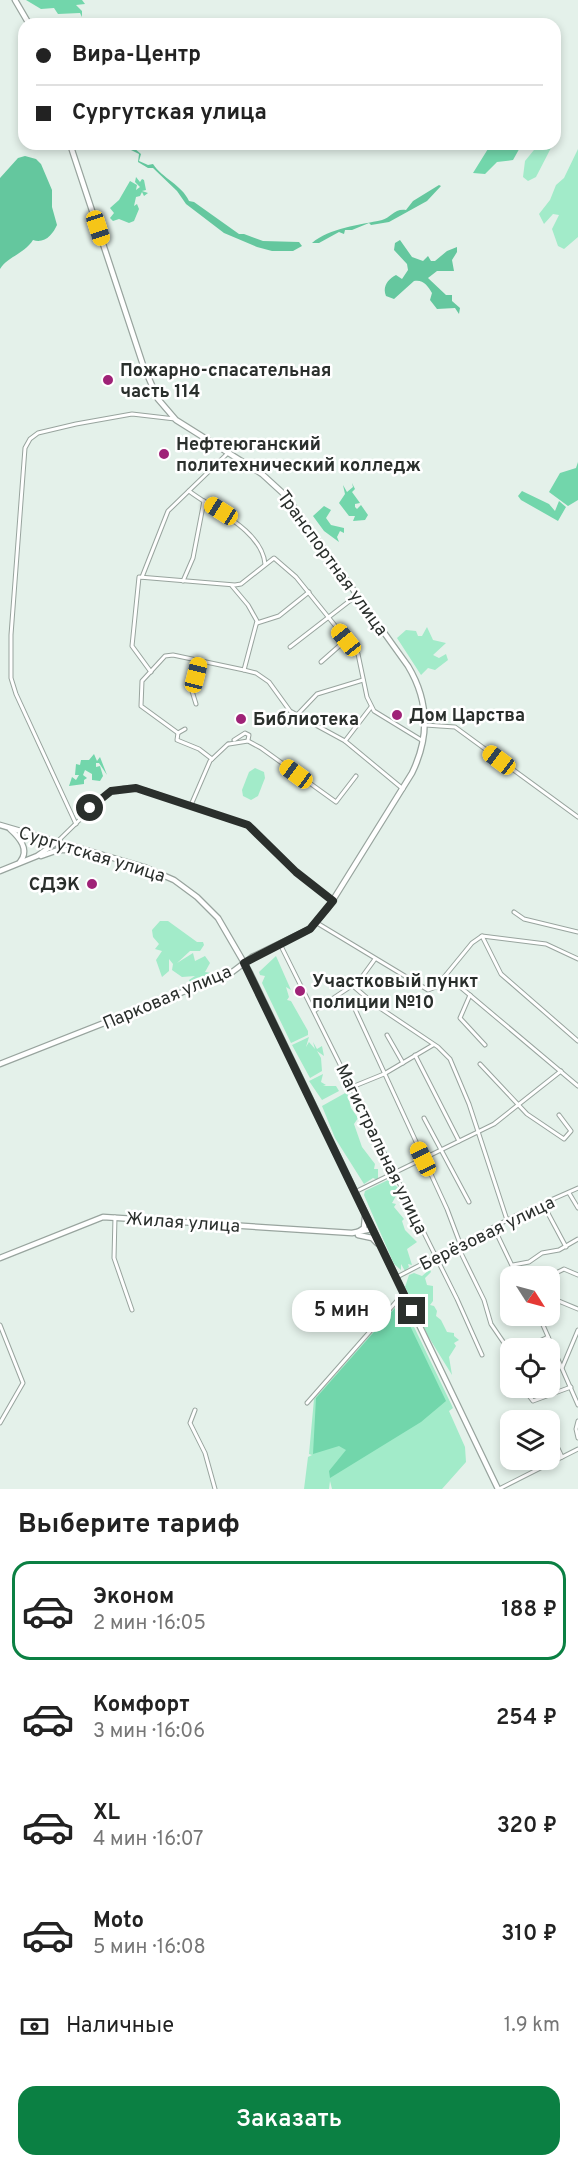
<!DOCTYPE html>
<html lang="ru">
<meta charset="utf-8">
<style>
:root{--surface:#fff;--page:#f2f2f2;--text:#222;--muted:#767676;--line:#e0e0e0;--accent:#0b8043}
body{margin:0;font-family:Overpass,sans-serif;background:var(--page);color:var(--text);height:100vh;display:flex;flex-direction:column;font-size:22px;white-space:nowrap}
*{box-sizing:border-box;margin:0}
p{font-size:20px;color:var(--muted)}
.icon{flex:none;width:33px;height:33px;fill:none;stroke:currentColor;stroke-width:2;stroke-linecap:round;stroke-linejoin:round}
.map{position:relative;height:1489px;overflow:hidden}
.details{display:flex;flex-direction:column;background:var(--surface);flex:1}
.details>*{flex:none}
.top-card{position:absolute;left:18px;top:18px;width:543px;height:132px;border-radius:18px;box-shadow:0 3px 9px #0003;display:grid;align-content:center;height:132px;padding:0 18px;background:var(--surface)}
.needle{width:39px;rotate:126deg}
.fabs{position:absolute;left:500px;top:1266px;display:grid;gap:12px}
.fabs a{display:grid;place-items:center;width:60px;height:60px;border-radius:12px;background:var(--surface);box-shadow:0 3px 9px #0003;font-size:30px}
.end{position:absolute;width:27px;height:27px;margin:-14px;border:8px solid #2a2f2c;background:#fff;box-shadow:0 0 0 3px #fff}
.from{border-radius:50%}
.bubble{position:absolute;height:42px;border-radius:18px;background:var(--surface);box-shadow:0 3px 9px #0003;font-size:20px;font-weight:600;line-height:42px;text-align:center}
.car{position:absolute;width:18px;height:36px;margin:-18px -9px;border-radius:8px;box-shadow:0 0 4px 2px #0007;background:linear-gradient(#f5c518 24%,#345 0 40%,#f5c518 0 76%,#345 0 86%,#f5c518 0)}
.top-card b{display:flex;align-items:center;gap:21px;height:57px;font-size:22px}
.top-card b+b{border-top:2px solid var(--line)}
.top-card i{width:15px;height:15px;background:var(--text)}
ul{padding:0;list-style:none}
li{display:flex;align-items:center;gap:18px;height:99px;margin:0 12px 9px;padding:0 6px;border:3px solid transparent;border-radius:18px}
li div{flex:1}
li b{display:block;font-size:22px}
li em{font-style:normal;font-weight:600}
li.current{border-color:var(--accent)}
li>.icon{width:54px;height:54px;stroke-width:1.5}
h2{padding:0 18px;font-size:27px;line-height:72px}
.pay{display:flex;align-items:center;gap:15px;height:66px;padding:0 18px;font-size:22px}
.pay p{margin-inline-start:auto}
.cta{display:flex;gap:12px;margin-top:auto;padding:12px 18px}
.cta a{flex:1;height:69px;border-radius:18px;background:var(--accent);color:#fff;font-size:24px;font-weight:600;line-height:69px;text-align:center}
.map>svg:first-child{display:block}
</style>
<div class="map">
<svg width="578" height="1489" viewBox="0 0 578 1489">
<rect width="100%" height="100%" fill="#e4f1ea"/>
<!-- green -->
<g fill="#a2ebc9">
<polygon points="553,144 536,177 528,181 523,177 525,161 538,145"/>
<polygon points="578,149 578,237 564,249 558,246 552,229 559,215 553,214 544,224 539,214 550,200 556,185 564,178"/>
<polygon points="427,627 433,640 446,643 433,655 439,658 446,654 448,660 435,670 428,668 421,675 397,638 406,630 416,631 418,636 422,636"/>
<polygon points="255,768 264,772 265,778 258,796 251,800 243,796 242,790 249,772"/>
<polygon points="160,921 168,921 197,942 203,942 204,945 200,951 190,951 177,963 193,953 195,961 205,956 210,963 205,972 211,973 208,980 190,986 189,980 195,976 182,977 172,970 173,964 169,959 169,971 162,977 156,960 162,951 155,949 159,944 153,937 152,930"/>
<polygon points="276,956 291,990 286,987 289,997 287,1000 291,1001 308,1031 308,1035 291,1043 262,983 265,976 260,975 259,972"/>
<polygon points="309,1037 306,1047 309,1042 315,1049 313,1042 317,1049 322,1046 324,1056 317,1051 321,1058 322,1071 310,1078 292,1045"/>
<polygon points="323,1074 321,1082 326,1085 323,1086 336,1086 339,1091 322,1100 309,1081"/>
<polygon points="347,1092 351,1108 358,1118 354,1124 362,1147 375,1164 374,1169 378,1169 378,1180 373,1178 364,1184 335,1138 322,1106"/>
<polygon points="388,1180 400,1189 392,1203 396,1204 394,1207 404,1219 402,1221 405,1230 417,1242 407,1249 412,1265 408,1264 409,1267 405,1271 401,1264 401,1270 394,1264 364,1195 365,1191"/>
<polygon points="429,1267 431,1272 425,1278 427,1285 433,1286 433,1301 430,1305 434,1306 437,1311 436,1316 441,1320 447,1332 454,1333 454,1336 459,1340 454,1343 456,1346 449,1357 452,1375 428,1336 405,1287 409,1275 414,1273 422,1276 428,1271"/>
<polygon points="397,1305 404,1306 453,1408 449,1411 465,1447 466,1462 442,1489 332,1489 330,1481 329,1489 304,1489 308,1457 312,1455 309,1454 314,1399"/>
</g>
<!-- forest -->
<g fill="#72d6ab">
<polygon points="26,0 82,0 85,4 76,5 82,11 82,17 80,13 58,14 54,8 41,9"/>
<polygon points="491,144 522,144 513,160 497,162 485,174 473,173"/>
<polygon points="136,177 140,182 142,179 144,180 146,190 142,191 148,193 144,196 142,192 140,196 136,197 134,206 137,204 139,209 134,221 129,223 119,219 113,221 110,218 114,213 110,208 119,200 130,181 137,185 136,190 140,187 135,182"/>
<polygon points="578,462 578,500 568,506 549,492 560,473 576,468"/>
<polygon points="352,483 355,489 352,492 360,503 355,504 355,507 357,509 361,505 368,515 365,520 353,521 355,516 349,516 339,503 345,494 343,485 347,492 353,487"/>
<polygon points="522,491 549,504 555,511 559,501 566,507 558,521 521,500 518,496"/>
<polygon points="324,506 331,510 326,518 331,525 344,528 344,533 340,531 337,537 339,542 324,531 313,516"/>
<polygon points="94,754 97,761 100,757 107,775 99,763 96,763 96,767 100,766 103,776 100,781 92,780 92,774 85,770 83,775 87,778 84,780 84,784 69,786 72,777 76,780 79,775 75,775 76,764 80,765 81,760 89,760"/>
<polygon points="396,1307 402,1309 446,1401 421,1422 330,1478 329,1471 346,1450 339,1446 313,1454 316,1398"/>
</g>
<!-- water -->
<g fill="#64c79e">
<path d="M134,148L141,154L139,161L148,165L153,164C162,178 182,185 189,201L194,202L239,234H244L263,241L299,242L302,246L293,251H272L257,247L224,233L186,204L177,191L153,168H148L138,162L139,154L131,150Z"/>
<path d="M25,156L36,159L41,164L52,190V207L57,225C53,234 45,244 33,240C24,254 7,257 0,269V178L18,158Z"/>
<path d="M439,185L441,186L427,201L389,222L371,225L369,223L352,230H345L344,234L339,232L319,243H312C329,228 360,225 382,220C390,218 395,208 406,210L413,201Z"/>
<path d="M400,240L412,257L423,261L428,256L431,261H435L447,251L457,247V252L452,260L454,271H437L428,278L446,295H452V301L460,308L459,314L455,308L437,309L430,300L432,293C428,286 423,279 414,281L394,299L386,296C382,287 388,279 396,275L402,279L408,270L407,264L394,250L395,243Z"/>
</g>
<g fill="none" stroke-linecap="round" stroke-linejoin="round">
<!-- street casing -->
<g stroke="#98a49e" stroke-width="5">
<g id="street">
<path d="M189,491C212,509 262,530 265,564"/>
<polyline points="142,577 168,511 229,452"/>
<polyline points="183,581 193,558 204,501"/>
<polyline points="232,586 248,605 257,621 244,670 256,673 269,682 290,711 345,741 403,789"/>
<polyline points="257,623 279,616 309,592"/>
<polyline points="290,647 356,596"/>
<polyline points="321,662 346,640"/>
<polyline points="151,672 132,646 139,577 235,585 241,584 274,558 296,577 358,654 367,697 374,711 423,741"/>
<polyline points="196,704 192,691 200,661"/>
<polyline points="297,715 317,694 363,680"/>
<polyline points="425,725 455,727 578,817"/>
<polyline points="185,729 178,733 177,740 199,749 212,759"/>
<polyline points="178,733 141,706 142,681 165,656 173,655 244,670"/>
<polyline points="234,740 245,733 249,735 248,740"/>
<polyline points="345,741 371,707"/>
<polyline points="229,744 248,741 261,748 336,802 356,776"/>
<polyline points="191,805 210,761 228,744"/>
<polyline points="76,824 16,694 11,678 11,635 25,448 30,439 38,433 76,424 132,414 175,419"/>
<polyline points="58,841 108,792 124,788 146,790 252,827 296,872 333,901"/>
<polyline points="514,912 524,919 578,932"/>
<polyline points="317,923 428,990 436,987 472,943 482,936 546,944 578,959"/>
<polyline points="482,936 501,974 578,1041"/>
<polyline points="280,944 457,1299 482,1355"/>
<polyline points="446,975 578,1086"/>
<polyline points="352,985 374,1004 438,1047 450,1059 469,1104 507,1220"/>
<polyline points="470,995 460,1018 485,1045"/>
<polyline points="354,1007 447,1209 461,1246"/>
<polyline points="314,1011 359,981 375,959"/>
<polyline points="387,1035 403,1063"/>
<polyline points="415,1055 459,1141"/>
<polyline points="480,1064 527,1114 564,1139 571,1131 559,1115"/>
<polyline points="352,1087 384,1074 433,1045"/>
<polyline points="424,1118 469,1202"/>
<polyline points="355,1192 494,1124 561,1071"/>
<polyline points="569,1193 578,1208"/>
<polyline points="543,1204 566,1247"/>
<polyline points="115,1217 114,1258 132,1310"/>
<polyline points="494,1228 517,1276"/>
<polyline points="458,1247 484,1300 491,1324 504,1343"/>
<polyline points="513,1265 529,1262 542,1253 559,1250 578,1239"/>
<polyline points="558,1272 564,1269 578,1275"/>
<polyline points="397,1277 519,1214 578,1188"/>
<polyline points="549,1297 578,1309"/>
<polyline points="539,1316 578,1405"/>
<polyline points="0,1325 23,1383 0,1423"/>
<polyline points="527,1347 548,1337"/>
<polyline points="507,1356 510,1362"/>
<polyline points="562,1368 578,1330"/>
<polyline points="523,1388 533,1401 571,1387"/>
<polyline points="307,1403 403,1294"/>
<polyline points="195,1410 190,1423 205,1453 215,1489"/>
<polyline points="541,1413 545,1420"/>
<polyline points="578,1421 576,1429 578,1438"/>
<polyline points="549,1429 562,1457"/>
<polyline points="499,1489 578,1449"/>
</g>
</g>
<!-- secondary casing -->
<g stroke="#98a49e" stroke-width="7">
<g id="secondary">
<polyline points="15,0 29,24"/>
<polyline points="0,825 144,867 174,880 197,897 218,918 250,973 498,1489"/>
<path d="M10,829C20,838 30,850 20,862"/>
<polyline points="41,856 58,850 74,850"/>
<polyline points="0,871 37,856 57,842"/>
<path d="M0,1064L231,973L252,957L310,929L328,908L412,773C430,736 429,701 408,666L286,496L262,474L176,420L158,399L143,365L70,144"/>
<polyline points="358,1232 364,1228 365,1217"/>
<polyline points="358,1235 372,1238 377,1243"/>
<polyline points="0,1258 103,1217 352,1233 372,1229"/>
</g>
</g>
<!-- street -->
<use href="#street" stroke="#fff" stroke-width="3"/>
<!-- secondary -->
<use href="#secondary" stroke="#fff" stroke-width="4.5"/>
</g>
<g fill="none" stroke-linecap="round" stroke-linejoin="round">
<!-- route -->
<polyline stroke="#2a2f2c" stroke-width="8" points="90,808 111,791 136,788 248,825 296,872 333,901 310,929 244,963 412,1311"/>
</g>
<!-- markers -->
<g fill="#9f2277" stroke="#fff" stroke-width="2">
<circle cx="108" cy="380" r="6"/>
<circle cx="164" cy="454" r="6"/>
<circle cx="397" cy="715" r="6"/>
<circle cx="241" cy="719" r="6"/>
<circle cx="92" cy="884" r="6"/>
<circle cx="300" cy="991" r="6"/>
</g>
<g text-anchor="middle" stroke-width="5" stroke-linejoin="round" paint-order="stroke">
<!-- poi labels -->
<g font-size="18" font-weight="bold" fill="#2a2f2c" stroke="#fff" text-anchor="start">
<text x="120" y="376">Пожарно-спасательная<tspan x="120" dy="21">часть 114</tspan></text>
<text x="176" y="450">Нефтеюганский<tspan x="176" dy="21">политехнический колледж</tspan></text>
<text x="409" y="721">Дом Царства</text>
<text x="253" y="725">Библиотека</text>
<text x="80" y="890" text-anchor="end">СДЭК</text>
<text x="312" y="987">Участковый пункт<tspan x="312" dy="21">полиции №10</tspan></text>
</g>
<!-- street labels -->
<g font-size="18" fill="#2a2f2c" stroke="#fff">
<text transform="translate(333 563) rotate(54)" y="6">Транспортная улица</text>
<text transform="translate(92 854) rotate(17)" y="6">Сургутская улица</text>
<text transform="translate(167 997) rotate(-23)" y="6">Парковая улица</text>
<text transform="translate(382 1149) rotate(64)" y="6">Магистральная улица</text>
<text transform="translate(183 1222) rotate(4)" y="6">Жилая улица</text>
<text transform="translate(487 1233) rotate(-26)" y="6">Берёзовая улица</text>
</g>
</g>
</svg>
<div class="fabs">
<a><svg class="needle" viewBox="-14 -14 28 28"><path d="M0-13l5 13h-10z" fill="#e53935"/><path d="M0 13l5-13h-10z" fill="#767676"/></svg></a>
<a><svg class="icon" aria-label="locate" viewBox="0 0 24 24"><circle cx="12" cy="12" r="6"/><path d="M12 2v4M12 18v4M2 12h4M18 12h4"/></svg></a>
<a><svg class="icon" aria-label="layers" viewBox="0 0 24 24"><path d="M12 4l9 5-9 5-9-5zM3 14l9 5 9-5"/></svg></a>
</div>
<i class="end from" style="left:90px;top:808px"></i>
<i class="end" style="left:412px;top:1311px"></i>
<div class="bubble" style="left:292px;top:1290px;width:99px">5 мин</div>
<i class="car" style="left:98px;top:228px;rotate:162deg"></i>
<i class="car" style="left:221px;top:511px;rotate:302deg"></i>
<i class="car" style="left:346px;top:640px;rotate:321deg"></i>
<i class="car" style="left:196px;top:675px;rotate:14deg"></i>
<i class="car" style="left:499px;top:760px;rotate:307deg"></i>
<i class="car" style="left:296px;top:774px;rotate:306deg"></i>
<i class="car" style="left:423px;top:1159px;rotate:335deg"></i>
<div class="top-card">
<b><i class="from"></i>Вира-Центр</b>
<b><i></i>Сургутская улица</b>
</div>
</div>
<section class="details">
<h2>Выберите тариф</h2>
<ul>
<li class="current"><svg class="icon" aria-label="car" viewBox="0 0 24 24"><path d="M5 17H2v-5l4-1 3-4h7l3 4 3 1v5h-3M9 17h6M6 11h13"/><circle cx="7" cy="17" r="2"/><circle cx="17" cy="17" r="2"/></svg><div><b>Эконом</b><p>2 мин · 16:05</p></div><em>188 ₽</em></li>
<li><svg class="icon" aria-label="car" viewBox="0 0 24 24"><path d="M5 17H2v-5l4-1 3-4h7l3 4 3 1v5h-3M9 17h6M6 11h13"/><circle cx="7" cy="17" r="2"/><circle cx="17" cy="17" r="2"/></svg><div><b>Комфорт</b><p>3 мин · 16:06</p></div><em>254 ₽</em></li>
<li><svg class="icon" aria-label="car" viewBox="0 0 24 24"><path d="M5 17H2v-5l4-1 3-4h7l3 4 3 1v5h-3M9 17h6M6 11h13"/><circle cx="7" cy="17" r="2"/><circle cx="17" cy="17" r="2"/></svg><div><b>XL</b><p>4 мин · 16:07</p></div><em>320 ₽</em></li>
<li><svg class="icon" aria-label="car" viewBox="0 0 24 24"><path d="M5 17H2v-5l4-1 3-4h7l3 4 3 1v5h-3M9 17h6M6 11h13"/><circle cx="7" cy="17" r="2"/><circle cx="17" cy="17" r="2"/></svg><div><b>Moto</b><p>5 мин · 16:08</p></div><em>310 ₽</em></li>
</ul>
<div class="pay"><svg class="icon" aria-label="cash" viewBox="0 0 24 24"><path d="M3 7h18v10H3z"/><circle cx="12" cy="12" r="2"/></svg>Наличные<p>1.9 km</p></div>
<div class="cta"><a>Заказать</a></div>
</section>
